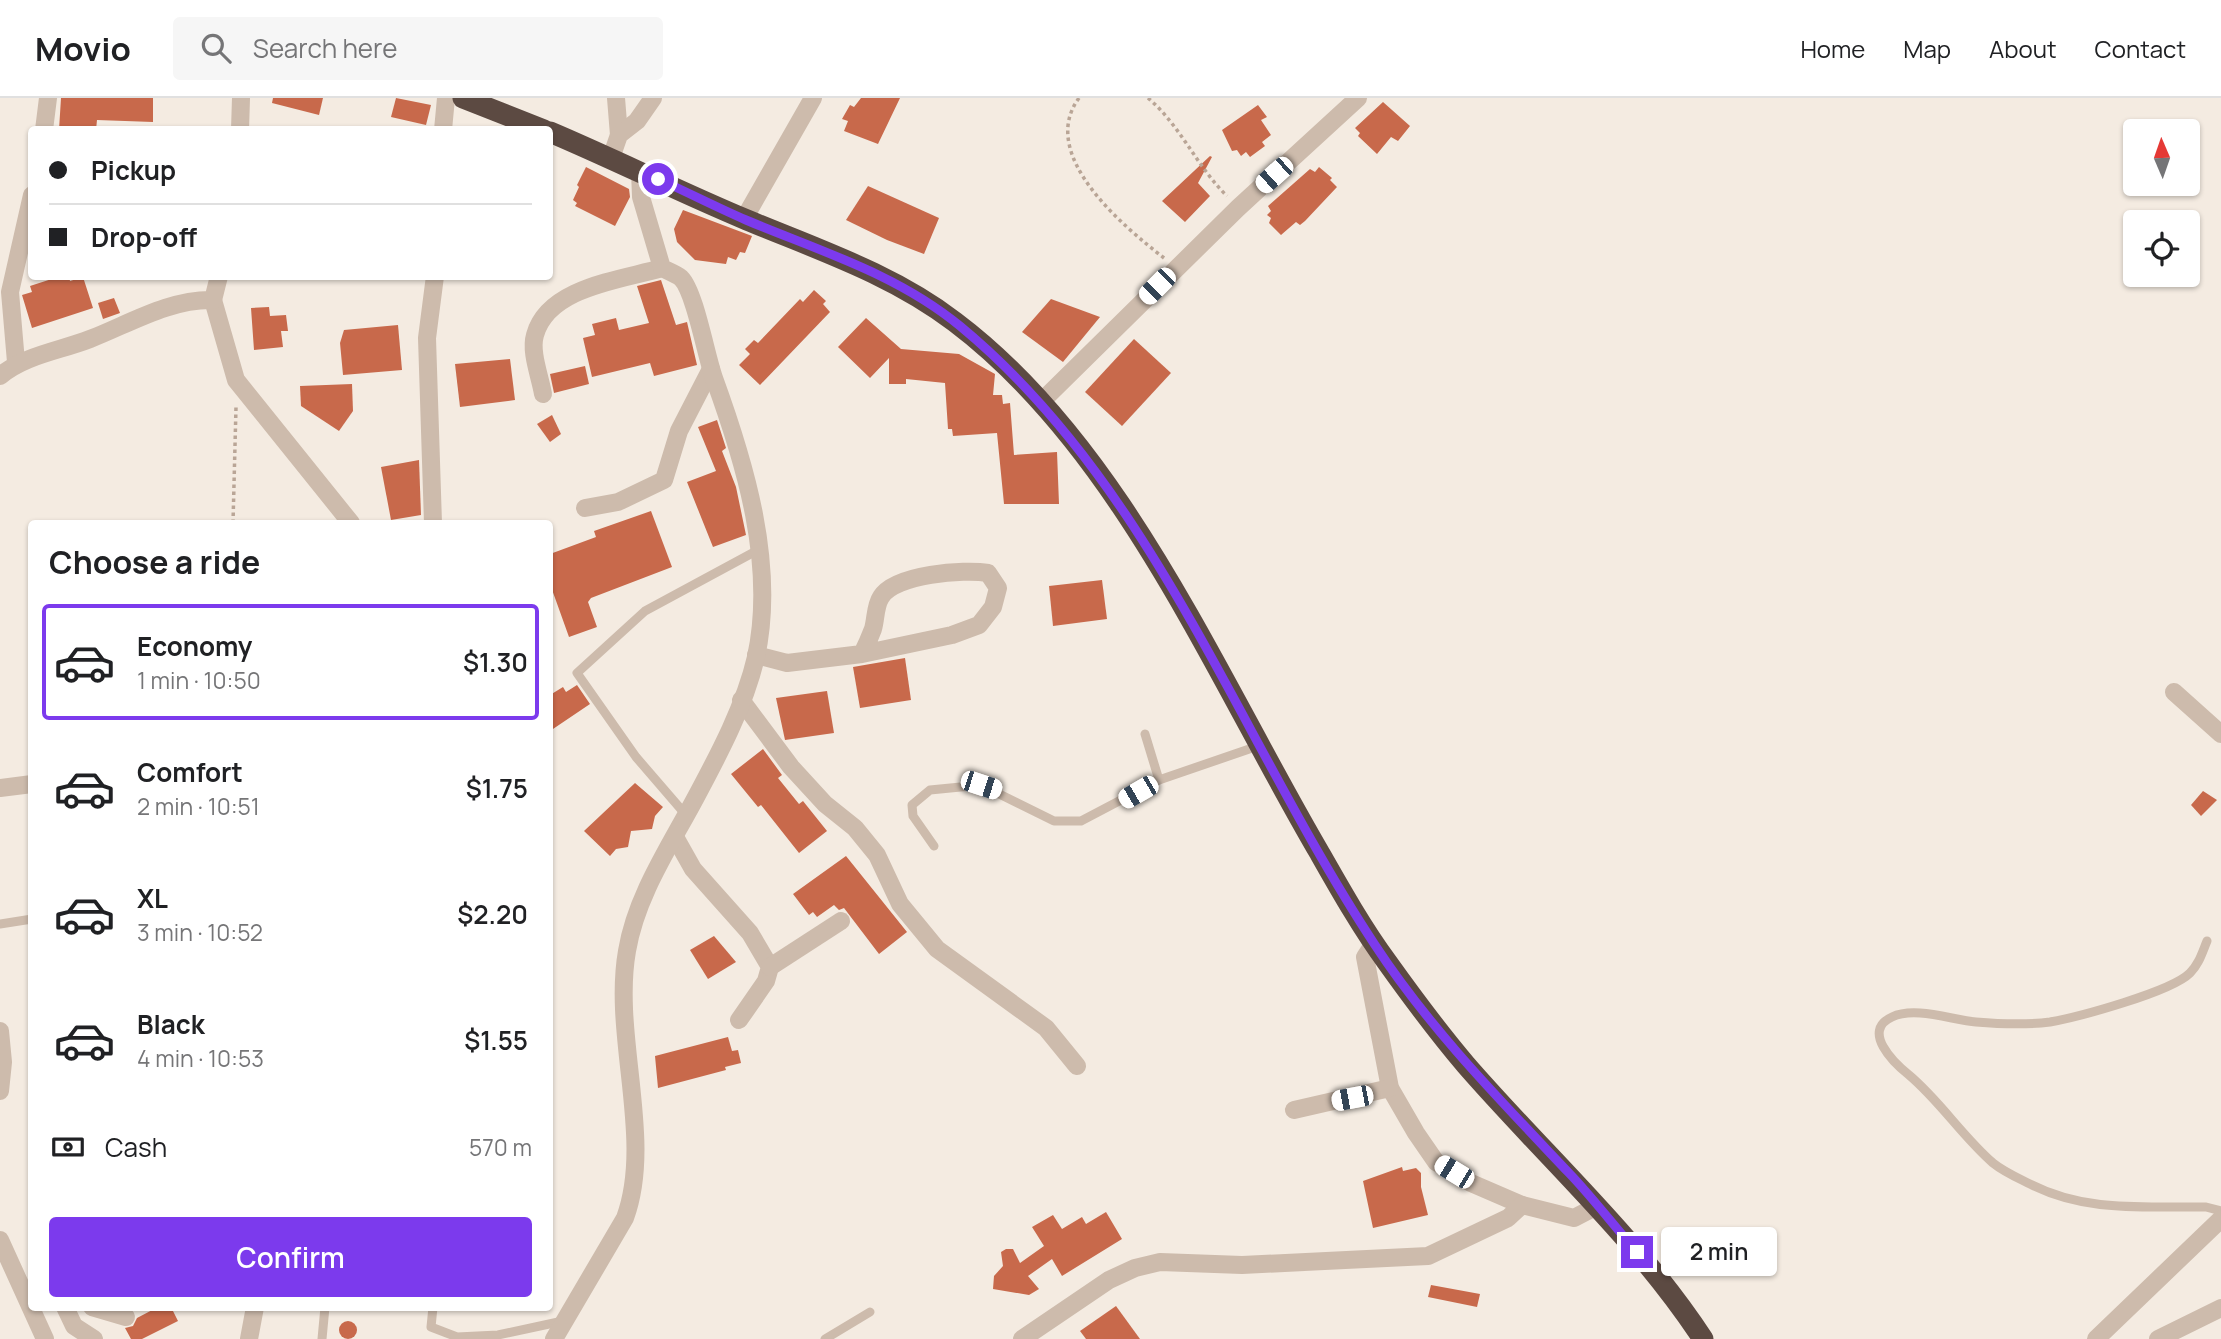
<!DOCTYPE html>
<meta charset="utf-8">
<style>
:root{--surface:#fff;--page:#f6f6f6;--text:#202124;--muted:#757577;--line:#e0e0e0;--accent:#7c3aed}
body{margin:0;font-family:Manrope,sans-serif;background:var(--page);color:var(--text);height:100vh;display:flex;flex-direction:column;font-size:26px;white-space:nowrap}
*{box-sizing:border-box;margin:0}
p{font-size:23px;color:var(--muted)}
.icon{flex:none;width:38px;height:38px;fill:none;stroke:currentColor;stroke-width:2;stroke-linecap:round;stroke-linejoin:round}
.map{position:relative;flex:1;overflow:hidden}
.side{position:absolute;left:28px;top:422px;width:525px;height:791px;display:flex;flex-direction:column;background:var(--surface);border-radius:7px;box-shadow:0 2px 5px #0004}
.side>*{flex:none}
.banner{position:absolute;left:28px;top:28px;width:525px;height:154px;border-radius:7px;box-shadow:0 2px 5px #0004;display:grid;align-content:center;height:154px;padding:0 21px;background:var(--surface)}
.needle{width:46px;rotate:358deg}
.controls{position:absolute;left:2123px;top:21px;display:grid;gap:14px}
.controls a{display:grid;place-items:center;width:77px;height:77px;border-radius:7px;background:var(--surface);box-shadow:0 2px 5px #0004;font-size:35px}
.end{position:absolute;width:32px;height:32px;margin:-16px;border:9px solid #7c3aed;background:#fff;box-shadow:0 0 0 4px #fff}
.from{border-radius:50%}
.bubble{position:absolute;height:49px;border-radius:7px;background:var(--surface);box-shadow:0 2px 5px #0004;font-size:23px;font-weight:600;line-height:49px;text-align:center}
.car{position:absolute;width:21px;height:42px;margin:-21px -10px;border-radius:9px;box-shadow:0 0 5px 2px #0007;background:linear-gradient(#fff 24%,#345 0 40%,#fff 0 76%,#345 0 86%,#fff 0)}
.banner b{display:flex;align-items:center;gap:24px;height:66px;font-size:26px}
.banner b+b{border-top:2px solid var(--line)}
.banner i{width:18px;height:18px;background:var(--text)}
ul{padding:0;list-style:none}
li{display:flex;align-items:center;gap:21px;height:116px;margin:0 14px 10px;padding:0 7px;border:4px solid transparent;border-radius:7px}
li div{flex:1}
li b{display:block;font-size:26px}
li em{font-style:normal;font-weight:600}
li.active{border-color:var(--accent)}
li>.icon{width:63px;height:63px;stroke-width:1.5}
h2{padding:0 21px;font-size:32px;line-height:84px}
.pay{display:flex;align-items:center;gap:18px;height:77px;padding:0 21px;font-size:26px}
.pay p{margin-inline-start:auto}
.primary-button{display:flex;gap:14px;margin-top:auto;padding:14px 21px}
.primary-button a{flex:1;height:80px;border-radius:7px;background:var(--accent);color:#fff;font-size:28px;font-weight:600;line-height:80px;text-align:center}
header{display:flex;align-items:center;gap:42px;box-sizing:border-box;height:98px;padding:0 35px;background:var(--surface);border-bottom:2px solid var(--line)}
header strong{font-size:33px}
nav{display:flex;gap:38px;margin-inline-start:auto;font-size:24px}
.search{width:490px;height:63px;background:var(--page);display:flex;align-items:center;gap:18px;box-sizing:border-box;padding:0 24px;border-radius:7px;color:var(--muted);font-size:26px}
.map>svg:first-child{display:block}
</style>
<header>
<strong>Movio</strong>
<div class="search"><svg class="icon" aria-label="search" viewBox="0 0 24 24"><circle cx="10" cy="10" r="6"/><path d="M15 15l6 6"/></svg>Search here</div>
<nav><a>Home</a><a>Map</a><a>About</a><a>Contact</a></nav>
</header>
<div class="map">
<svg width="2221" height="1241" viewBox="0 0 2221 1241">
<rect width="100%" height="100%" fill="#f4ebe1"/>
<!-- building -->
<g fill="#c8694b">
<polygon points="61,0 153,0 153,24 97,22 96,32 59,32"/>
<polygon points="273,0 323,0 319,17 272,5"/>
<polygon points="396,0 431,7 426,27 391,19"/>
<polygon points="861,0 900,0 878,46 844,33 848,23 842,21 850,7 854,9"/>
<polygon points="1383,4 1410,28 1398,43 1391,39 1377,56 1358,38 1360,35 1355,30"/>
<polygon points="1258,7 1267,19 1261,22 1271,37 1262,44 1265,48 1250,59 1246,54 1241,58 1237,52 1232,53 1222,32"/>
<polygon points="1210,58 1212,59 1198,85 1210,98 1185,124 1162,103"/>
<polygon points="586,69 629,91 630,99 615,128 575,108 577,105 573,102 579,89 577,87"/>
<polygon points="1319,69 1332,80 1330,82 1337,89 1305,123 1300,127 1296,124 1281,137 1269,125 1271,120 1267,117 1271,113 1268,108 1310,71 1315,74"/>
<polygon points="868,88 939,120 924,156 887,142 846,122"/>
<polygon points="683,112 752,138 745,155 740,154 736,162 728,159 726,166 695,162 677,144 674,131"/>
<polygon points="61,178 69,178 70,183 83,179 93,210 32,230 22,197 32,194 30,188"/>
<polygon points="661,182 676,227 687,224 697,267 654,278 650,265 592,279 583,240 595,237 592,226 616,220 619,232 649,225 637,188"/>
<polygon points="814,192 826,203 823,206 830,214 760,287 739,267 750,256 745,251 754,242 758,245 800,201 803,204"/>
<polygon points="114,200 120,215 103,221 98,205"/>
<polygon points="1051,201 1100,219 1063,264 1022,234"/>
<polygon points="269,209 270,218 286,217 288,233 281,233 283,249 254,252 251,210"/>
<polygon points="866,220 901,251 959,256 995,276 993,297 1002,297 1003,306 1010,305 1014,357 1057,354 1059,406 1004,406 997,335 953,338 952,331 948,331 945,285 906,281 906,286 889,286 889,260 870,280 838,249"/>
<polygon points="398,227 402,272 343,277 340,245 344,232"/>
<polygon points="1134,241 1171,275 1122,328 1085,294"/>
<polygon points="510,261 515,302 460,309 455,266"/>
<polygon points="585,268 589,286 554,295 550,276"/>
<polygon points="352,286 353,313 339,333 301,308 300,288"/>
<polygon points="552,317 561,336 550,344 537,326"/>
<polygon points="717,322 726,350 722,353 736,389 746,437 713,449 687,384 716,373 698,329"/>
<polygon points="419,362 421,417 391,422 381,369"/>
<polygon points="651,413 672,469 591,500 588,504 597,529 569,539 550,486 550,456 596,439 594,433"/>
<polygon points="1102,482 1107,521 1053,528 1049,488"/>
<polygon points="905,560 911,602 860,610 853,569"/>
<polygon points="577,587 590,606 550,633 550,597 563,589 566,594"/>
<polygon points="827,593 834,635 785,642 776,600"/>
<polygon points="763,651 782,677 778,680 799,706 803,703 827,733 799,755 761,707 758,709 731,676"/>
<polygon points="635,685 663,709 655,718 652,731 631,733 628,749 616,751 610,758 584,733"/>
<polygon points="2203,693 2217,702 2201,718 2191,707"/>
<polygon points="846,758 907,834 879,856 844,810 839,812 834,807 817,819 813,814 809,817 793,796"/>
<polygon points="714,838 736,864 708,881 690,852"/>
<polygon points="728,939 732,953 738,952 741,965 725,969 726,972 658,990 655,958"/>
<polygon points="1402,1069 1403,1073 1416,1070 1421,1075 1421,1089 1428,1117 1373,1130 1363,1083"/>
<polygon points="1106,1114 1122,1141 1062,1178 1052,1161 1028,1178 1039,1191 1029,1197 993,1191 994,1178 1003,1168 1001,1154 1006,1151 1013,1151 1020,1165 1044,1148 1032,1129 1053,1117 1062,1131 1082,1119 1086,1126"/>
<polygon points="1431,1187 1480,1196 1477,1209 1428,1199"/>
<polygon points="1116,1208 1140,1241 1086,1241 1080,1233"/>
<polygon points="158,1209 171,1209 178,1223 142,1241 131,1241 125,1230 133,1228 137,1220"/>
<circle cx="348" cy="1232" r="9"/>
</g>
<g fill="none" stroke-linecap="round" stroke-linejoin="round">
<!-- path -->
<g stroke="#b9a596" stroke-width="3.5" stroke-dasharray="3.5 3.5" stroke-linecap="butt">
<path d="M1079,0C1037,57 1123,128 1164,160"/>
<path d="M1148,0C1181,28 1197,69 1227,98"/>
<polyline points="233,425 236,309"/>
</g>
<!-- lane -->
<g stroke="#cdbbac" stroke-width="9">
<polyline points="1145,636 1159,682"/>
<polyline points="686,717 636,659 577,575 645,513 758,452"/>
<polyline points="934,748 913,718 912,707 930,692 981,687 1054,723 1081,723 1159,682 1258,648"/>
<polyline points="0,826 32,821"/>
<path d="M2207,843C2202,855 2199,866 2190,875C2171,894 2078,919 2050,924C2026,927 2000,926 1976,924C1952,922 1915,908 1892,919C1861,933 1894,965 1909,977C1940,1003 1962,1038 1993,1065C2004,1074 2018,1080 2030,1086C2087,1115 2144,1108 2206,1109L2221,1113"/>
<polyline points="433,1209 431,1229 457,1239 498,1237 563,1223"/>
<polyline points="322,1241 325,1209"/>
<polyline points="825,1241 870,1214"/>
</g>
<!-- street -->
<g stroke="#cdbbac" stroke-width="18">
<polyline points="616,0 619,37"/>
<polyline points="44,32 48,0"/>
<polyline points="240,32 241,0"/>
<polyline points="443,32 446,0"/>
<polyline points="611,60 619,37 637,23 653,0"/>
<polyline points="744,121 813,0"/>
<polyline points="213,202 236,282 351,425"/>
<polyline points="16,264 10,194 32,97"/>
<path d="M0,278C25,257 59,253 90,241C129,226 169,201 213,202L219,178"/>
<path d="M543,296C540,278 530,254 535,237C548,189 621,182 662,170"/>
<polyline points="1041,304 1238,110 1358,0"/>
<polyline points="585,410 618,404 664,382 679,333 711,271"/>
<polyline points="433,425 427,240 435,178"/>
<path d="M756,557L787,565L862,556L952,537L979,527L993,509L998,490L988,475C964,471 895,476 881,499C875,508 876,521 873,531C870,539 866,548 862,556"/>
<polyline points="2174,594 2221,636"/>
<polyline points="741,602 791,669 825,706 855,730 877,757 900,806 937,851 1046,930 1077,968"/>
<polyline points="0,690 32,686"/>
<polyline points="675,739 693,771 750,835 770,869 766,883 739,922"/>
<polyline points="1374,845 1365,859 1390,990 1416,1035 1436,1064 1471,1085 1522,1107"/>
<polyline points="770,869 841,823"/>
<polyline points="0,933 3,964 0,993"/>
<polyline points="1294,1012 1390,990"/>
<polyline points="0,1142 45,1241"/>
<polyline points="65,1209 74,1228 94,1241"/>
<polyline points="92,1209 126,1219"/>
<polyline points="249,1241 255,1209"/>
<path d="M554,1241L625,1120C654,1041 612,938 627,853C636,798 670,748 696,699C719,656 745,607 756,559C776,467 745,365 714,280C706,258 695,194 681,180C676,176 668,173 662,170L641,99L640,73"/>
<polyline points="1022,1241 1109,1182 1135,1170 1160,1164 1242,1167 1428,1158 1508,1120 1522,1107 1574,1120 1597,1108"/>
<polyline points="2096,1241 2221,1121"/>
<polyline points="2158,1241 2221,1210"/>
</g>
<!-- highway -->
<g stroke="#5c4a42" stroke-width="21">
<polyline points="463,0 544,32"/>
<path d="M550,34C616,62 680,94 747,122C819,152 892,176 955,224C1121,349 1216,578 1319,754C1340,791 1362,830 1387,864C1412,899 1438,934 1466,967C1545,1058 1636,1139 1703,1241"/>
</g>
</g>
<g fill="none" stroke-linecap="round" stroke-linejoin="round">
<!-- route -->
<path stroke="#7c3aed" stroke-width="9" d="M658,81C687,94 716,109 746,122C820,153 897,176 960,228C1155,389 1239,641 1375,847C1430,931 1500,1002 1569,1075C1593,1100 1614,1128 1637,1154"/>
</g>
</svg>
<div class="controls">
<a><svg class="needle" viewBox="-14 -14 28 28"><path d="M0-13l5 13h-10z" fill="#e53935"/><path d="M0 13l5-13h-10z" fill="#757577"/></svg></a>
<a><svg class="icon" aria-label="locate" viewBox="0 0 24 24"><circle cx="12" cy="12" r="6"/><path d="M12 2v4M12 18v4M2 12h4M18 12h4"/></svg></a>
</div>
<i class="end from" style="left:658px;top:81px"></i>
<i class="end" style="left:1637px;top:1154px"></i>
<div class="bubble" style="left:1661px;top:1129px;width:116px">2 min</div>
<i class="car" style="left:1274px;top:77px;rotate:228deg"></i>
<i class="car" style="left:1157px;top:188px;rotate:225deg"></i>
<i class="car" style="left:981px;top:687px;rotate:108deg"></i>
<i class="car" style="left:1138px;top:694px;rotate:240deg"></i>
<i class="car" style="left:1352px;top:1000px;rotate:259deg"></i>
<i class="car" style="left:1454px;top:1074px;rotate:301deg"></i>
<div class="banner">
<b><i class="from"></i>Pickup</b>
<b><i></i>Drop-off</b>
</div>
<section class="side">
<h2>Choose a ride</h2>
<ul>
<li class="active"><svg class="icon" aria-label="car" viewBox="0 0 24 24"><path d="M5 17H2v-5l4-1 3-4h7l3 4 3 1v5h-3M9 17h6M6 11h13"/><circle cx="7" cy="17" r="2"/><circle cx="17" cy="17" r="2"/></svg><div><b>Economy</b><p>1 min · 10:50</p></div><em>$1.30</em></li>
<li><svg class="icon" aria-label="car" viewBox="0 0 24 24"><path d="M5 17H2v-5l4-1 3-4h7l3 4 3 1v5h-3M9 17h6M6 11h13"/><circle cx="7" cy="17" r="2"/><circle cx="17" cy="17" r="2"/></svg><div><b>Comfort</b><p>2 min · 10:51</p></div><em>$1.75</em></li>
<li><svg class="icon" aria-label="car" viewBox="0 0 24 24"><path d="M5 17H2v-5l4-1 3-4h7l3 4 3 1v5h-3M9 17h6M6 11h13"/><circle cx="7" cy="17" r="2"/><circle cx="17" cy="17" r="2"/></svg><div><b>XL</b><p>3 min · 10:52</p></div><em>$2.20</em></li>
<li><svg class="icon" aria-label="car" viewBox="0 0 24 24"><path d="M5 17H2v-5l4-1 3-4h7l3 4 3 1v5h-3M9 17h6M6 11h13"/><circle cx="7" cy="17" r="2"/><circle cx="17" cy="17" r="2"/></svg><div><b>Black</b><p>4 min · 10:53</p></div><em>$1.55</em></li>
</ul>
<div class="pay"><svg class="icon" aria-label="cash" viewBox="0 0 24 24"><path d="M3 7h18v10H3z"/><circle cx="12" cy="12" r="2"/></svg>Cash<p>570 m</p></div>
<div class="primary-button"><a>Confirm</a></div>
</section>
</div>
